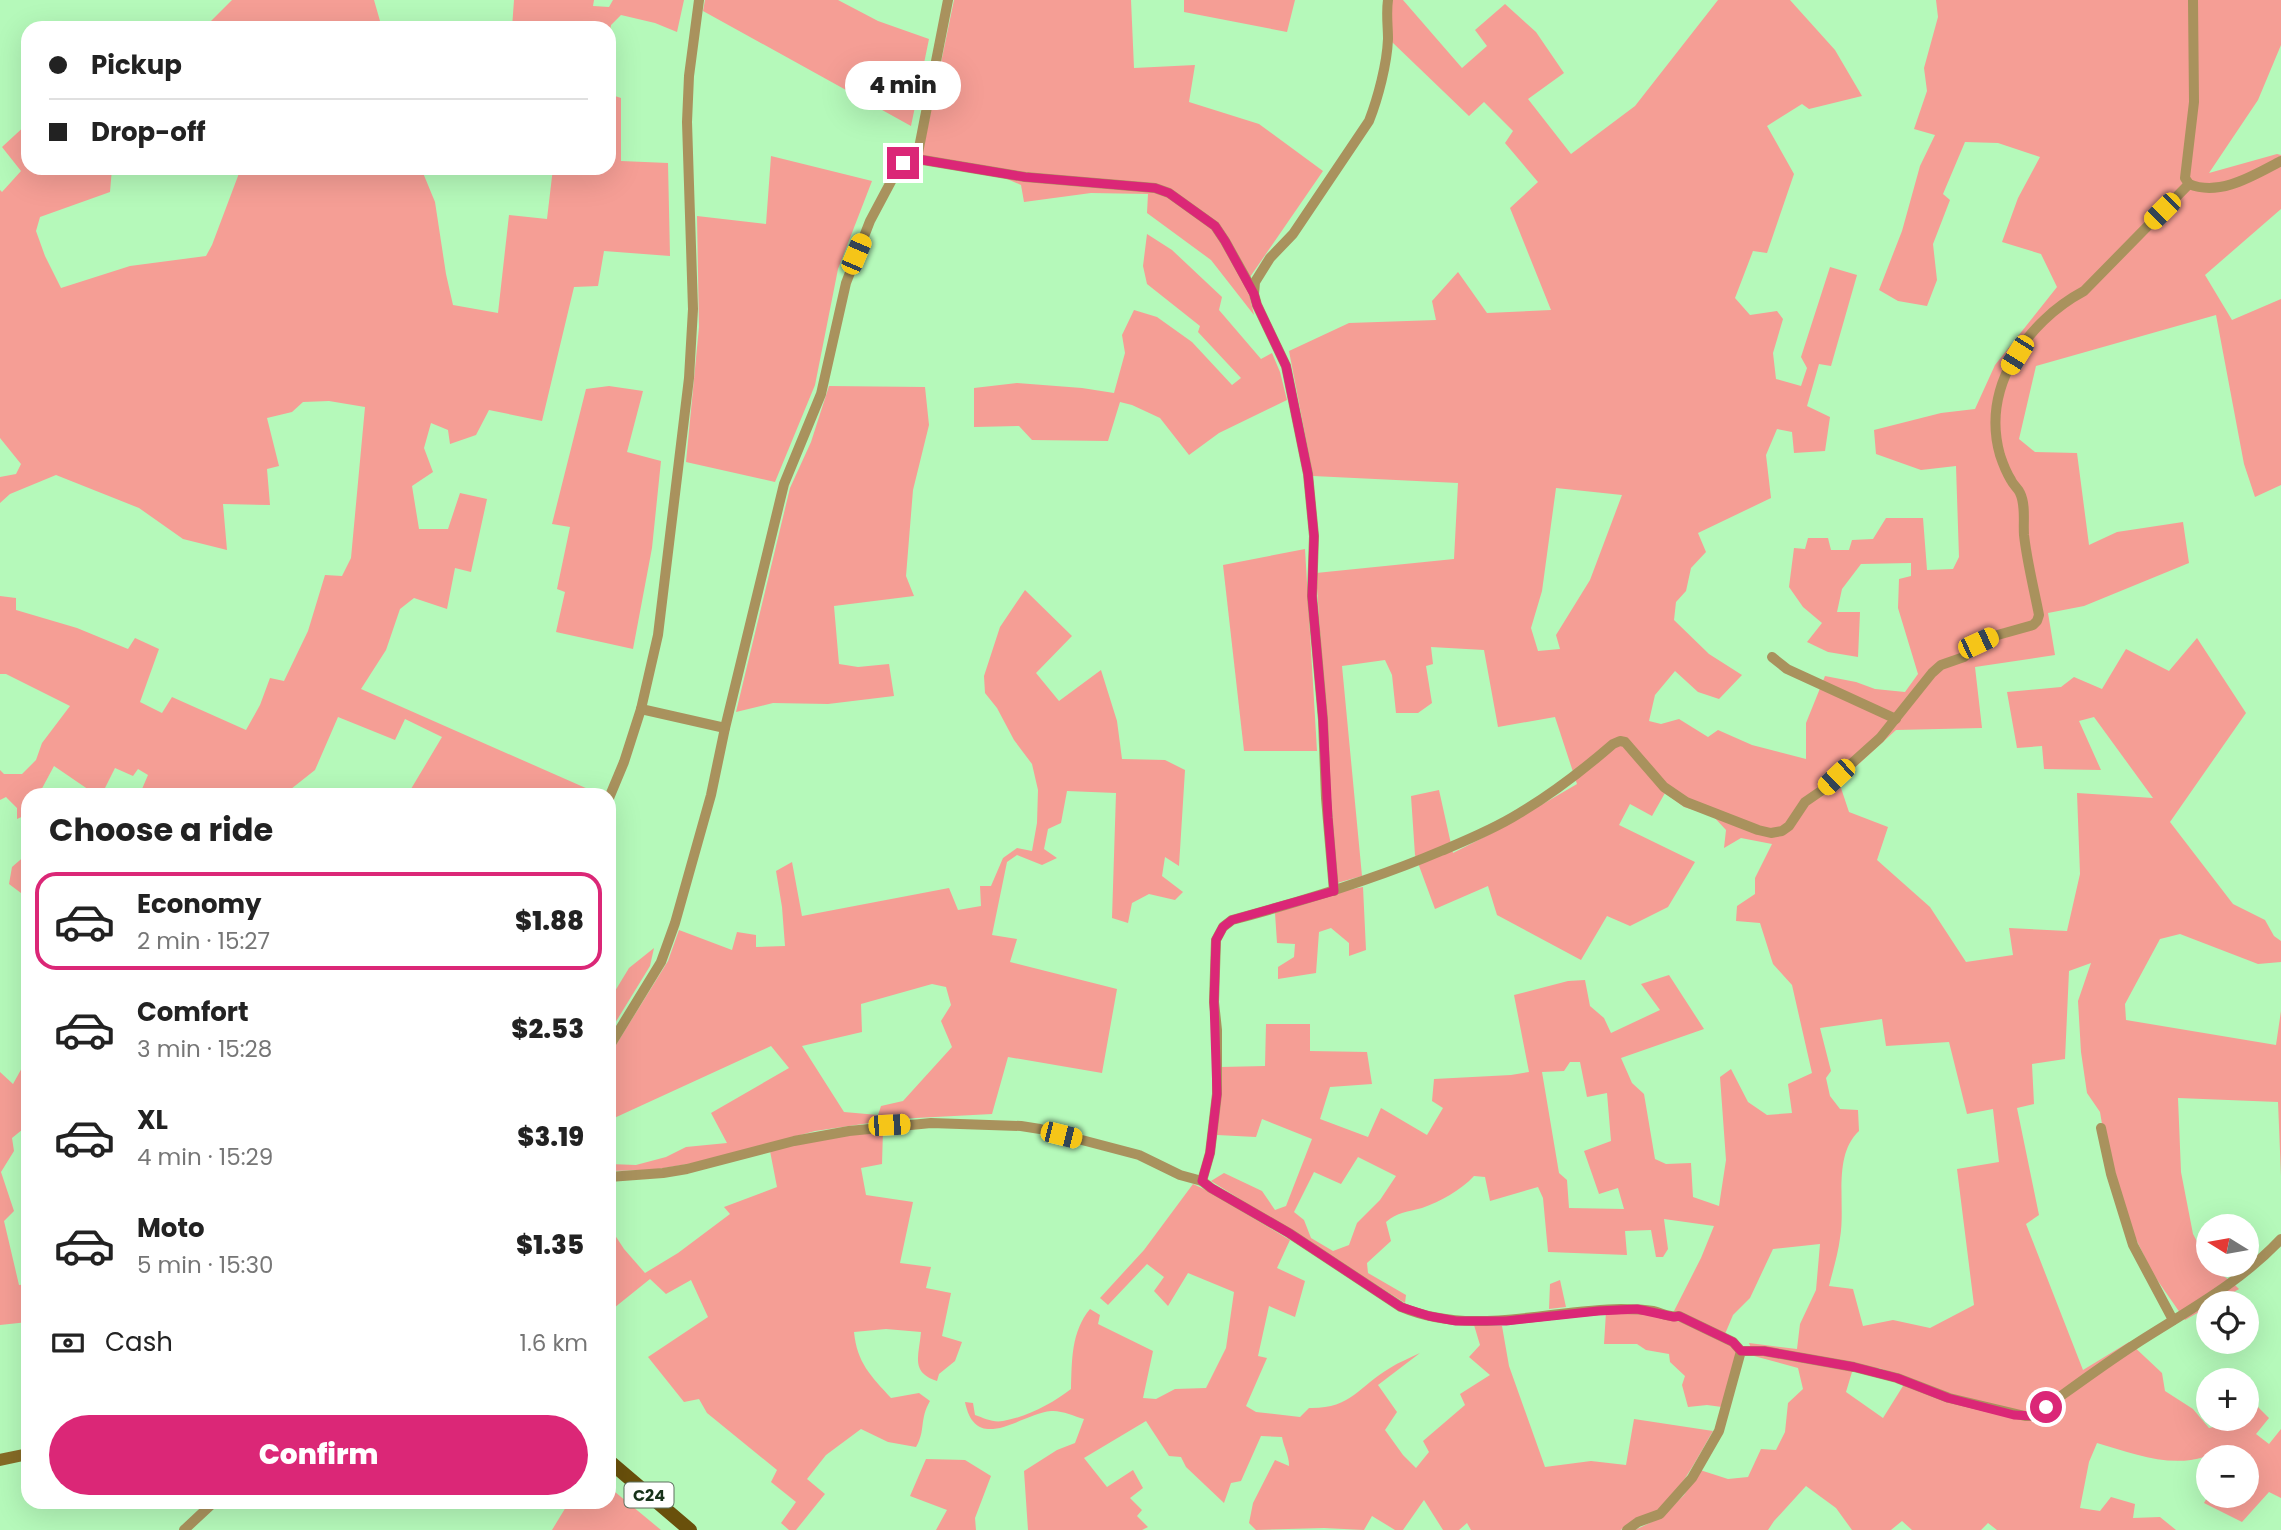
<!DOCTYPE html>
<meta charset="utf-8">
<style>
:root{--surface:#fff;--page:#f6f6f6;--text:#222;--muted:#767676;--line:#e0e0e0;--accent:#db2777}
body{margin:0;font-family:Poppins,sans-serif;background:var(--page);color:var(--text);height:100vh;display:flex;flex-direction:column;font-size:26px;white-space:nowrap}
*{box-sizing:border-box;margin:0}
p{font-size:23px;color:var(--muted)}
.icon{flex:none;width:38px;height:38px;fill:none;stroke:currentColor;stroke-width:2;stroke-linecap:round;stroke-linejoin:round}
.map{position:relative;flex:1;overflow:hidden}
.details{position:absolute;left:21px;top:788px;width:595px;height:721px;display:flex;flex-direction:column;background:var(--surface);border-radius:21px;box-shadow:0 7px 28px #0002}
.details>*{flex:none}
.banner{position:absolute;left:21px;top:21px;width:595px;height:154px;border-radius:21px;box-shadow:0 7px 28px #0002;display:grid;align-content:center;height:154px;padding:0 28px;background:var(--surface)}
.needle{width:46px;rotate:281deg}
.tools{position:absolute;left:2196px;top:1214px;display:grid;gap:14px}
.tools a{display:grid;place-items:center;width:63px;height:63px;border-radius:50%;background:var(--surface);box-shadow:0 7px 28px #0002;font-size:35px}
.end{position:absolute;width:32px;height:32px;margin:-16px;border:9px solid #db2777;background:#fff;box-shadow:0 0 0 4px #fff}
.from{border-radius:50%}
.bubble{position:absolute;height:49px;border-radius:24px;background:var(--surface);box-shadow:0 7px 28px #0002;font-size:23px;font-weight:800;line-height:49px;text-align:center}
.car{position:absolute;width:21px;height:42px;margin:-21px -10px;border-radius:9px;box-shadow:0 0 5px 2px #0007;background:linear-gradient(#f5c518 24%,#345 0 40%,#f5c518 0 76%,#345 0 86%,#f5c518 0)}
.banner b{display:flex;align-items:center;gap:24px;height:66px;font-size:26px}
.banner b+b{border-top:2px solid var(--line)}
.banner i{width:18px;height:18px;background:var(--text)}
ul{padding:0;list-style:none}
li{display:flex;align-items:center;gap:21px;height:98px;margin:0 14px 10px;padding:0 14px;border:4px solid transparent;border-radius:21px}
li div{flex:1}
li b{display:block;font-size:26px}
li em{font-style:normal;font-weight:800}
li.active{border-color:var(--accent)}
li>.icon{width:63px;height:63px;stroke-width:1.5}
h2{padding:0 28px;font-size:32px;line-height:84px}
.pay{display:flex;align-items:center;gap:18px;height:77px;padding:0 28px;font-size:26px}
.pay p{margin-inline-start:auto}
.action{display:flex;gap:14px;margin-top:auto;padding:14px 28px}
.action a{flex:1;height:80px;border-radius:42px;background:var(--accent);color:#fff;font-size:28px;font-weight:800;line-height:80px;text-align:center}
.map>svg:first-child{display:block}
</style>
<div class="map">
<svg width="2281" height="1530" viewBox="0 0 2281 1530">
<rect width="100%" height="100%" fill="#b5f9ba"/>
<!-- green -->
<g fill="#f59e95" fill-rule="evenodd">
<polygon points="232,0 374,0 382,28 204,28"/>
<polygon points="514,0 594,0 593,6 609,7 613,0 684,0 677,32 655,23 621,15 611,25 609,39 609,28 512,28"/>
<polygon points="705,0 838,0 878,21 929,39 911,126 703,11"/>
<polygon points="954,0 1131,0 1134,68 1195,65 1189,102 1259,124 1323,171 1250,277 1248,289 1254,315 1211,260 1147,213 1148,194 1091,193 1024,202 1021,185 989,171 921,159"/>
<polygon points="1184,0 1295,0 1287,32 1184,12"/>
<path d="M1391,0H1403L1462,68L1487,46L1475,30L1505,4L1536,32L1564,73L1528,99L1571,154L1635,106L1718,0H1790L1835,50L1862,96L1809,109L1802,104L1767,126L1794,174L1767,253L1753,251L1735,298L1750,315L1777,311L1783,319L1773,353L1776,379L1801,386L1807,368L1801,357L1830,267L1857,275L1831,366L1819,364L1807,406L1830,417L1825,451L1794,453L1792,432L1777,429L1766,455L1771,498L1698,533L1706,552L1691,568L1686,591L1676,602L1674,620L1709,654L1742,675L1719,699L1698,692L1675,671L1655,695L1649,721L1661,724L1679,719L1708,737L1718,730L1752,745L1806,759V723L1825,676L1856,682L1875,689L1905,692L1918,674L1898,608L1899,579L1911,576V563L1861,564L1842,589L1837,612H1860L1858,657L1828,652L1807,642L1822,623L1803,607L1789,587L1794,548L1805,549L1808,538H1828L1831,550H1849L1852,540L1873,539L1886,518H1923L1927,570L1953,569L1959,557L1956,466L1921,470L1876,454L1874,430L1941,413L1975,409L1995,365L2057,287L2041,254L2002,242L2018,198L2040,157L1998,143L1965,142L1943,194L1950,200L1933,244L1937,280L1927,306L1898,301L1879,290L1902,231L1920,166L1935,135L1914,129L1927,91L1924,68L1938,17L1936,0H2281V45L2258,100L2209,173L2277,154L2281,155V209L2205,275L2232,320L2281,299V485L2255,497L2244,464L2216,315L2036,366L2019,439L2035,452L2077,453L2089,545L2117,532L2183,522L2189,563L2084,606L2048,613L2055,655L1975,667L1982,728L1896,730L1839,782L1849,812L1888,827L1877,860L1930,907L1966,962L2013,955L2009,928L2067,931L2080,874L2077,793L2153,798L2094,717L2079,721L2101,770L2044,769L2042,746L2017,748L2007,692L2061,687L2074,677L2102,689L2126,649L2169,671L2197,638L2246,713L2170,822L2233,904L2265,920L2274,936L2281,941V962L2258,964L2180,934L2160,939L2125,1004L2126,1020L2276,1045L2281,1011V1176L2278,1102L2178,1098L2181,1172L2193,1234L2208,1262V1265C2218,1273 2230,1279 2239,1289L2213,1304H2208V1307L2185,1320L2153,1274L2131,1229L2109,1166L2100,1112L2087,1093L2081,1052L2078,1001L2091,963L2069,971L2065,1059L2032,1064L2034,1104L2017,1108L2039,1215L2026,1224L2083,1370L2129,1342L2162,1373L2165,1391L2193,1409L2209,1428L2229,1424L2240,1426L2258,1407L2269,1418L2256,1434L2269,1444L2281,1429V1498L2269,1492L2242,1522L2204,1503L2208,1496H2247V1458L2208,1459L2204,1457C2169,1468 2132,1453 2097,1443L2089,1462L2080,1508L2100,1511L2111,1497L2135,1504L2133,1518L2160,1517L2176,1530H1997L1988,1523L1981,1530H1912L1902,1521L1891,1530H1852L1836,1508L1806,1486L1774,1521L1768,1530H1635L1660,1518L1684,1495L1700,1470L1728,1479L1748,1477L1761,1449L1776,1450L1785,1432L1788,1403L1803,1389L1798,1368L1754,1356L1749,1343L1797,1349L1800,1324L1816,1290L1820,1244L1773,1249L1750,1298L1733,1315L1725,1334L1674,1311L1701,1258L1714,1226L1664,1219L1668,1249L1663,1257H1656L1651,1230L1625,1231L1627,1255L1548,1252L1543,1198L1538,1187L1490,1201L1485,1177L1474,1176C1460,1191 1441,1201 1422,1208C1408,1212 1397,1212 1386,1222L1391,1241L1367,1263L1368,1273L1406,1295L1405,1303L1211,1181L1224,1173L1262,1191L1275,1210L1286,1206L1312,1139L1262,1119L1256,1137L1217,1135L1221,1067L1265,1066L1266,1024H1310V1051L1367,1052L1372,1084L1330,1087L1320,1119L1368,1137L1381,1108L1427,1135L1443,1108L1432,1101L1434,1079L1511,1075L1529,1072L1514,995L1568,981L1585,980L1590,1006L1604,1018L1611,1033L1660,1010L1641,984L1669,975L1704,1029L1621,1058L1632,1083L1644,1094L1655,1159L1666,1164L1691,1163L1693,1197L1719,1206L1726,1160L1720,1077L1731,1069L1748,1102L1767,1115L1792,1113L1788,1084L1812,1073L1792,985L1773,964L1760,923L1736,921L1737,906L1755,894V878L1772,844L1741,838L1724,848L1726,830L1713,816L1684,807L1665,793L1652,816L1630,804L1619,825L1695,862L1668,907L1630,926L1607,916L1581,960L1497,915L1488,886L1435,909L1415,855L1411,796L1439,790L1453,853L1500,829L1577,784L1555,717L1498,727L1484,650L1431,647L1433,664L1426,666L1432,703L1418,713H1396L1392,675L1385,660L1342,666L1362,876L1337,883L1316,573L1454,559L1458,483L1313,476L1289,351L1349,323L1436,320L1432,301L1458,272L1487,313L1551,310L1510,208L1538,182L1505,143L1513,131L1484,102L1469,116L1392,42ZM1556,488L1622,495L1590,580L1556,635L1560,649L1538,651L1531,628L1542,591ZM1882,1019L1886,1046L1949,1042L1967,1114L1993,1109L1999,1162L1957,1169L1974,1305L1930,1328L1893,1320L1863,1326L1853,1289L1829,1286C1833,1270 1838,1254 1840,1238C1846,1205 1832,1156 1859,1131L1858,1110L1840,1109L1830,1096L1826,1078L1831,1071L1820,1028ZM1570,1062H1580L1587,1097L1607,1093L1611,1141L1584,1151L1599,1194L1618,1188L1624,1209L1569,1208L1567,1180L1559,1173L1542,1072L1564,1071ZM1358,1157L1396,1176L1380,1200L1357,1223L1349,1245L1333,1251L1311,1238L1304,1220L1294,1212L1314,1172L1341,1184ZM1879,1368L1908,1378L1883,1418L1846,1392L1852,1372Z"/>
<polygon points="609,94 621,98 621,161 668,163 670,256 604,251 598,286 574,287 542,421 489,410 476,435 450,444 448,430 431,423 424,448 433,472 412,486 419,529 448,529 460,493 487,499 471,572 455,568 447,609 414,598 400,609 386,650 361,689 588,789 586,794 408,794 442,737 405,719 395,740 338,717 315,770 291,789 302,794 151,794 142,789 148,775 138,769 133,776 115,768 102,794 95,794 54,766 39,794 28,794 28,814 17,819 17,808 6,797 0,800 0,770 4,774 22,774 36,760 42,743 70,706 6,674 0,674 0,596 16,598 16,610 77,628 128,649 135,638 159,649 140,702 162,713 172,697 246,730 260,705 270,678 284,681 308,631 325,575 342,576 351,558 365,407 329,401 303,402 292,412 267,418 279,466 267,469 270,505 223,504 227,550 183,539 139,508 56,475 10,494 0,503 0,477 16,474 21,464 0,438 0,190 2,192 21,171 2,147 28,123 28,168 112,168 110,192 40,217 36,231 45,256 61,288 130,266 206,256 212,245 241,168 421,168 435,202 446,274 453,305 498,313 509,215 547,219 553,168 609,168"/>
<polygon points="771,156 872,181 838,269 815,385 775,482 686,462 699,327 697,216 766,224"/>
<polygon points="1147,234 1172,250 1222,297 1219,310 1261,359 1272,353 1280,372 1287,400 1219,433 1189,455 1160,418 1132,405 1120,402 1108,441 1032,440 1019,426 974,427 974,388 1017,383 1082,388 1114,393 1125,353 1122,335 1134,310 1157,317 1192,342 1232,385 1241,378 1198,332 1200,326 1147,284 1143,266"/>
<polygon points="609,386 643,391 627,452 661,461 652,548 633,649 556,632 565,592 557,589 570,527 552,524 586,389"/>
<polygon points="829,386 925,387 929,425 913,490 906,576 914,596 834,606 839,664 858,667 889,664 894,696 828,704 773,703 736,712 790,488 811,442"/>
<polygon points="1305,549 1317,751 1244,751 1223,565"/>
<path d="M1025,590L1072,636L1036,673L1059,701L1101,670L1117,721L1122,759L1165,760L1185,770L1179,866L1165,857L1162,876L1183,892L1175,900L1149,894L1132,903L1128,923L1112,918L1116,793L1067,791L1061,823L1048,829L1044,849L1057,858L1042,865L1017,855L1007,862L992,935L1017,939L1010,962L1117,989L1102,1073L1008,1057L992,1114L897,1119L815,1131L706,1161L652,1170L609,1171V1164L636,1165L666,1157L686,1147L727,1143L711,1113L789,1068L771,1046L612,1119L609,1113V1056L668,961L679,930L732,950L737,932L756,935V947L785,946L782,907L776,871L792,862L802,916L949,888L958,910L981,906L980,886H991L1003,858L1017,848L1032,851L1037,823L1038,790L1032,764L1014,740L997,708L985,693L984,676L1000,627ZM932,984L946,987L951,1005L941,1021L952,1047L903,1101L881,1106L878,1115L844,1112L802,1046L862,1032L861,1004Z"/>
<polygon points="27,854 28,854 28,908 25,896 9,884 12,867"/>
<polygon points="1363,887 1366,950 1349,956 1349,943 1331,928 1319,932 1316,973 1278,979 1278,967 1294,957 1295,944 1277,943 1275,913 1327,894"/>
<polygon points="654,948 650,966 609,1033 609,1001 629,968"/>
<polygon points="28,1057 28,1125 12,1138 14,1151 1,1172 14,1211 4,1221 19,1285 28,1284 28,1322 0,1325 0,1072 13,1084"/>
<path d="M883,1130L882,1164L861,1168L866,1195L913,1202L900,1263L931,1267L926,1288L951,1293L942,1336L962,1342L955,1361L939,1374L937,1381C910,1372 919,1356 921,1332L886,1329L854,1332C857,1363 871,1376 891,1398L919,1393L930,1401C919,1420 926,1430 916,1447L888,1442L861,1429L826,1455L807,1479L825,1494L796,1530H789L781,1523L796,1502L771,1482L777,1470L707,1413L699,1399L684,1402L648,1357L708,1317L691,1280L666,1294L650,1279L609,1312V1226L624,1249L645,1273L678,1253L730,1214L724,1207L777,1187L770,1151L829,1137Z"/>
<path d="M1193,1184L1206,1190L1290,1240L1277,1268L1305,1281L1295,1317L1269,1306L1258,1356L1267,1358L1246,1406L1256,1412L1300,1417L1309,1408C1351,1409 1358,1387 1390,1368C1399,1362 1410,1358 1420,1353L1378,1385L1397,1412L1385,1430L1403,1455L1416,1468L1429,1452L1423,1441L1465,1405L1460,1394L1490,1375L1469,1357L1480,1345L1474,1325L1502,1326L1509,1366L1545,1467L1591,1461L1626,1465L1634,1419L1713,1431C1700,1453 1680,1493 1659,1509C1646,1519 1634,1515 1621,1530H1471L1467,1523L1459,1530H1443L1424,1500L1403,1530H1395L1372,1516L1364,1530L1324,1528L1256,1530L1249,1523L1253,1503L1275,1460L1289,1466C1289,1455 1284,1448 1282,1437L1261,1436L1241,1481L1231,1483L1224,1503L1186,1467L1181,1457L1169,1456L1146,1421L1084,1458L1107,1487L1133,1470L1143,1488L1130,1498L1142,1510L1137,1516L1148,1527L1142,1530H1028L1024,1471L1057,1450L1075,1443L1084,1419C1074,1416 1061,1410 1051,1411C1022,1413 976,1456 965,1402L973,1403L975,1415C984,1418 993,1423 1003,1421C1027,1417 1053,1403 1071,1389C1072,1360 1071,1332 1090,1309L1100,1315L1098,1324L1153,1351L1143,1398L1156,1399L1175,1389L1206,1388L1226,1348L1234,1292L1188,1273L1168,1306L1154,1291L1164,1277L1147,1264L1108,1305L1100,1298L1144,1250Z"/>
<polygon points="1560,1280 1566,1307 1549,1309 1550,1284"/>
<polygon points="1606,1312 1640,1313 1681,1322 1734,1347 1736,1354 1722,1407 1707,1405 1688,1407 1682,1385 1685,1376 1670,1362 1669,1354 1646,1350 1637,1344 1604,1344"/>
<polygon points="926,1459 965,1460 991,1476 975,1518 976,1530 936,1530 947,1510 910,1496"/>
<polygon points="609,1487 661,1530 552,1530 569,1502 609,1502"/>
</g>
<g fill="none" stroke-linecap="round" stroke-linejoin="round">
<!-- street -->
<g stroke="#a9925d" stroke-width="10">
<polyline points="911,158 1025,177 1155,188 1169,193 1215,226 1225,241 1254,293"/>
<polyline points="2189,184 2185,178 2194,102 2193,0"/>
<path d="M2189,184C2220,197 2254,175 2281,161"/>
<polyline points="1772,657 1787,669 1896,719"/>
<polyline points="641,709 725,728"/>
<polyline points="609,798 624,762 641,709 658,635 689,378 693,309 687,122 689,76 699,0"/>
<path d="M1334,891L1326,798L1323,720L1312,596L1314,536L1308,474L1286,366L1257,305L1254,294L1255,282L1270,258L1293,234L1369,121C1378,98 1387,64 1388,39C1388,26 1386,13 1388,0"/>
<polyline points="609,1047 661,962 675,923 711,795 725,728 784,484 821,394 846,283 870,221 895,174 903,163 918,153 948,0"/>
<polyline points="2101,1128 2111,1174 2133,1245 2173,1320"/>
<path d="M609,1177L663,1173L687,1169L794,1141L849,1131L931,1123L1021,1126L1040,1129L1139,1155L1180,1175L1202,1181L1211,1188L1289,1233L1401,1307C1472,1337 1547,1310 1621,1309C1632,1309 1642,1309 1653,1311C1662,1313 1670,1318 1679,1316L1733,1342L1741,1351H1764L1854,1367L1897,1378L1949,1398L2025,1416H2033C2067,1392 2100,1367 2134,1345C2185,1312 2239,1284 2281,1239"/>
<path d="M1202,1181L1210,1153L1217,1094V1030L1214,1002L1216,940L1223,927L1232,920C1303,901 1373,880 1441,851C1467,840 1494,829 1518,814C1552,794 1583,770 1613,744L1620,741L1625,742L1664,787L1686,802L1758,830L1771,833L1782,831L1789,826L1805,802L1821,791L1880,738L1932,673L1941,665L1964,657L1978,643L1994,636L2033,625L2037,621L2039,615C2034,589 2027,562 2024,535C2023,522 2026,505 2020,493C2018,488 2013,485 2011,480C2006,472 2003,464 2000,455C1981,388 2026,322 2084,291L2189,184"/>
<polyline points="184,1530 214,1502"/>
<polyline points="1627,1530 1638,1522 1660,1514 1692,1478 1719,1431 1741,1351"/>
</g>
<!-- secondary -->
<polyline stroke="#866b26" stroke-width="12" points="0,1460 28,1454"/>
<!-- primary -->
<polyline stroke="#69500b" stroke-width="14" points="609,1461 690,1530"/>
</g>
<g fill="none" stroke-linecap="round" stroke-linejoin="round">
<!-- route -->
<polyline stroke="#db2777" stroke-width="9" points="903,163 911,158 1025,177 1155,188 1169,193 1215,226 1225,241 1254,294 1257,305 1286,366 1308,474 1314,536 1312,596 1323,720 1328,818 1334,891 1232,920 1223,927 1216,940 1214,1002 1217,1094 1210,1153 1202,1181 1211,1188 1289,1233 1401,1307 1429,1316 1456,1321 1506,1321 1598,1311 1637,1309 1674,1317 1679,1316 1733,1342 1741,1351 1764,1351 1854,1367 1897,1378 1948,1398 2014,1415 2034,1416 2046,1407"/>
</g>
<g text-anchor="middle" stroke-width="5" stroke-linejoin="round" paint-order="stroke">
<!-- shield labels -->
<rect fill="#fff" stroke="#5d705f" stroke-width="2" x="624.5" y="1482.5" width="49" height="25" rx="5"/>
<g font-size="16" font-weight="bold" fill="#17321a">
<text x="649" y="1501">C24</text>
</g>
</g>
</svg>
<div class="tools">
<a><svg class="needle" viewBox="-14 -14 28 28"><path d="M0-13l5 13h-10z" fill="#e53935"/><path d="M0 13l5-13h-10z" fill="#767676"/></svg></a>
<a><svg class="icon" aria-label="locate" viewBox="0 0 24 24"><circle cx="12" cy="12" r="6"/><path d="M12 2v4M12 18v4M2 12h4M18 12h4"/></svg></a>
<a>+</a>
<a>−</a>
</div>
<i class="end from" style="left:2046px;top:1407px"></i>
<i class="end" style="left:903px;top:163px"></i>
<div class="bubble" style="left:845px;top:61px;width:116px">4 min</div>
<i class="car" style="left:2162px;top:211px;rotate:225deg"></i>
<i class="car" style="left:856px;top:254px;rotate:23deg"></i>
<i class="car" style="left:2017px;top:355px;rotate:212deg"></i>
<i class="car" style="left:1978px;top:643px;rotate:65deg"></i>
<i class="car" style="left:1836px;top:777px;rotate:227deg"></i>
<i class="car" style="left:889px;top:1125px;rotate:87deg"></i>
<i class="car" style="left:1061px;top:1135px;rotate:104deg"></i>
<div class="banner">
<b><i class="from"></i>Pickup</b>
<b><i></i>Drop-off</b>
</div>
<section class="details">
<h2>Choose a ride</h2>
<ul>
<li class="active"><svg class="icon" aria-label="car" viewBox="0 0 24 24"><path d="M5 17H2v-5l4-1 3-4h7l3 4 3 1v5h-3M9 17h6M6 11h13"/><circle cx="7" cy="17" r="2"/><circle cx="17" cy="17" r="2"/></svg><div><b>Economy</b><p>2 min · 15:27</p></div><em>$1.88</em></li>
<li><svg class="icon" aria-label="car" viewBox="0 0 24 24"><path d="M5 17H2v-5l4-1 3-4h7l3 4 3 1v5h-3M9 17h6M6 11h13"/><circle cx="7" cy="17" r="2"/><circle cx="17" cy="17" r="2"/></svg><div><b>Comfort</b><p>3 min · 15:28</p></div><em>$2.53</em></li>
<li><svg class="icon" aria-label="car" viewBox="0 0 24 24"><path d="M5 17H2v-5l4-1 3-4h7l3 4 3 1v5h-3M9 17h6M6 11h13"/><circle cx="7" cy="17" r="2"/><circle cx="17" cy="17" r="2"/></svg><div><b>XL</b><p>4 min · 15:29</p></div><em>$3.19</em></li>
<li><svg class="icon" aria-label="car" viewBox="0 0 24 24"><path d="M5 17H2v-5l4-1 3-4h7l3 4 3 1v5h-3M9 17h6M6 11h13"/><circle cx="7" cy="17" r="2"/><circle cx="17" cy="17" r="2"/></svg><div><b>Moto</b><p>5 min · 15:30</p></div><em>$1.35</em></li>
</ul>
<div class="pay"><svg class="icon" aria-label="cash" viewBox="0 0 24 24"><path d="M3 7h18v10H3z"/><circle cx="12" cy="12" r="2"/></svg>Cash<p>1.6 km</p></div>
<div class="action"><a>Confirm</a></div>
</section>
</div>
